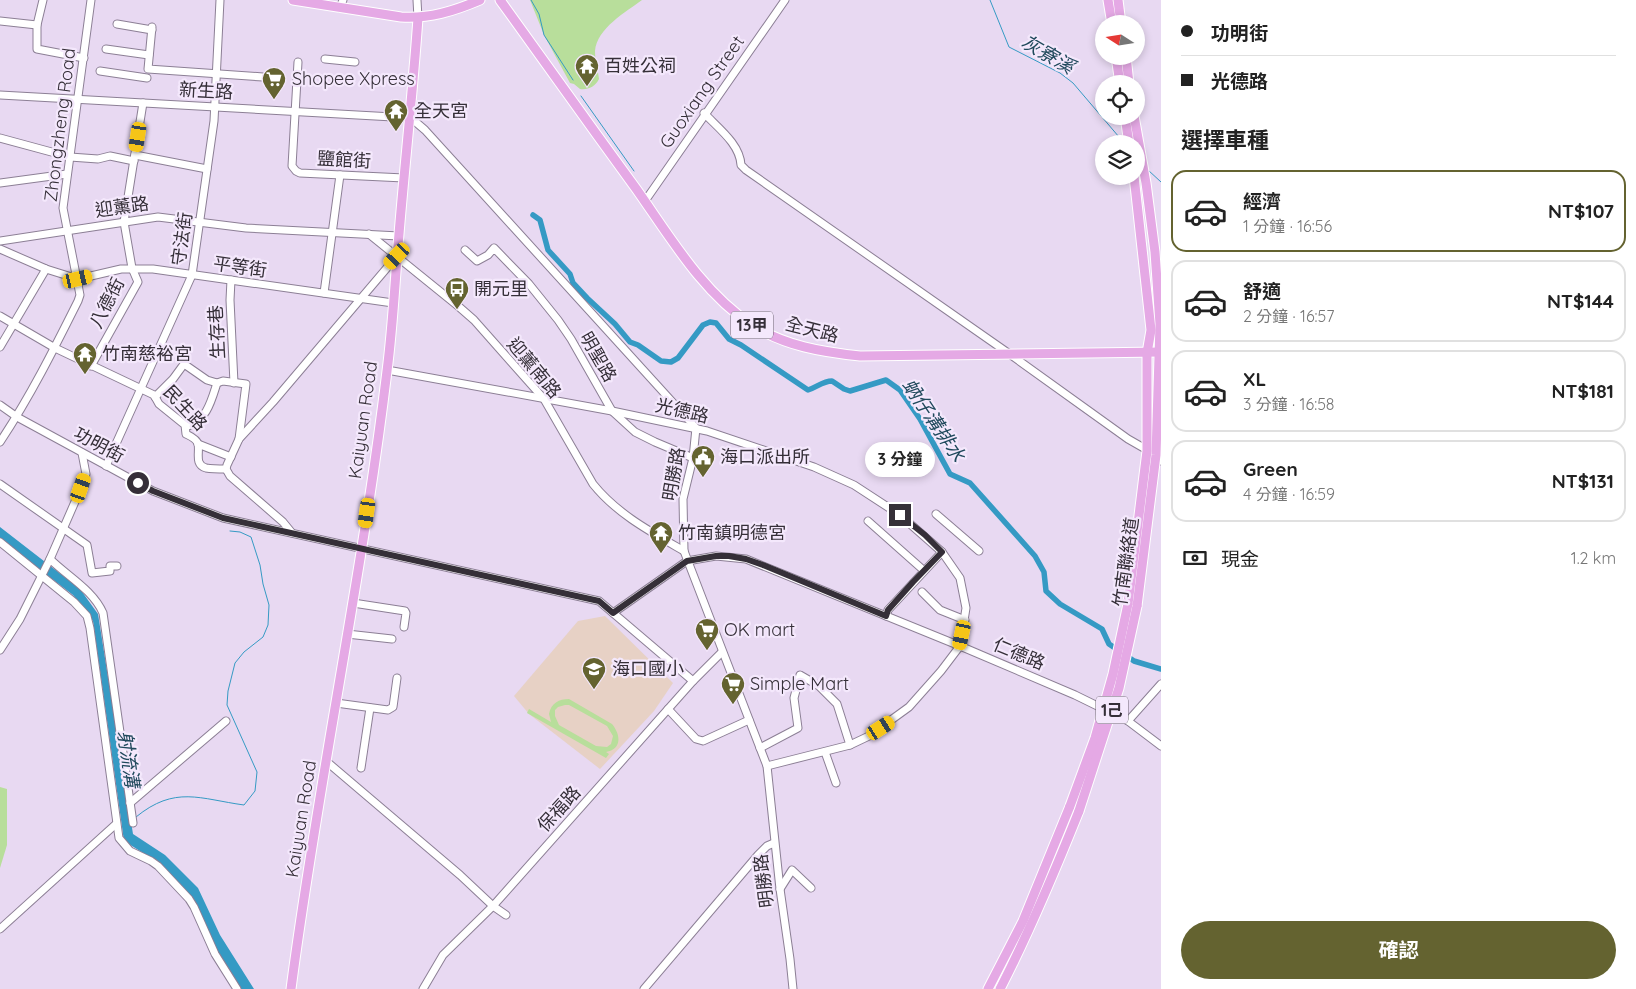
<!DOCTYPE html>
<html lang="zh-TW">
<meta charset="utf-8">
<style>
:root{--surface:#fff;--page:#f2f2f2;--text:#222;--muted:#767676;--line:#e0e0e0;--accent:#646330}
body{margin:0;font-family:Quicksand,"Noto Sans TC",sans-serif;background:var(--page);color:var(--text);height:100vh;display:flex;flex-direction:column;font-size:19px;white-space:nowrap}
*{box-sizing:border-box;margin:0}
p{font-size:16px;color:var(--muted)}
.icon{flex:none;width:28px;height:28px;fill:none;stroke:currentColor;stroke-width:2;stroke-linecap:round;stroke-linejoin:round}
.map{position:relative;flex:1;overflow:hidden}
.details{display:flex;flex-direction:column;background:var(--surface);width:475px}
.details>*{flex:none}
.guide{display:grid;align-content:center;height:110px;padding:0 20px;background:var(--surface)}
.needle{width:32px;rotate:282deg}
.fabs{position:absolute;left:1095px;top:15px;display:grid;gap:10px}
.fabs a{display:grid;place-items:center;width:50px;height:50px;border-radius:50%;background:var(--surface);box-shadow:0 2px 8px #0003;font-size:25px}
.end{position:absolute;width:22px;height:22px;margin:-11px;border:6px solid #352f38;background:#fff;box-shadow:0 0 0 2px #fff}
.from{border-radius:50%}
.bubble{position:absolute;height:35px;border-radius:18px;background:var(--surface);box-shadow:0 2px 8px #0003;font-size:16px;font-weight:700;line-height:35px;text-align:center}
.car{position:absolute;width:15px;height:30px;margin:-15px -8px;border-radius:6px;box-shadow:0 0 4px 1px #0007;background:linear-gradient(#f5c518 24%,#345 0 40%,#f5c518 0 76%,#345 0 86%,#f5c518 0)}
.guide b{display:flex;align-items:center;gap:18px;height:48px;font-size:19px}
.guide b+b{border-top:1px solid var(--line)}
.guide i{width:12px;height:12px;background:var(--text)}
ul{padding:0;list-style:none}
li{display:flex;align-items:center;gap:15px;height:82px;margin:0 10px 8px;padding:0 10px;border:2px solid var(--line);border-radius:15px}
li div{flex:1}
li b{display:block;font-size:19px}
li em{font-style:normal;font-weight:700}
li.active{border-color:var(--accent)}
li>.icon{width:45px;height:45px;stroke-width:1.5}
h2{padding:0 20px;font-size:22px;line-height:60px}
.pay{display:flex;align-items:center;gap:12px;height:55px;padding:0 20px;font-size:19px}
.pay p{margin-inline-start:auto}
.button{display:flex;gap:10px;margin-top:auto;padding:10px 20px}
.button a{flex:1;height:58px;border-radius:30px;background:var(--accent);color:#fff;font-size:20px;font-weight:700;line-height:58px;text-align:center}
main{display:flex;flex:1;min-height:0}
.map>svg:first-child{display:block}
</style>
<main>
<div class="map">
<svg width="1161" height="989" viewBox="0 0 1161 989">
<rect width="100%" height="100%" fill="#e8d9f2"/>
<!-- education -->
<polygon fill="#e7d1c5" points="605,616 673,683 654,711 600,769 529,714 514,696 578,621"/>
<!-- green -->
<g fill="#b8de9b" fill-rule="evenodd">
<path d="M530,0H642C626,12 597,28 595,51C595,60 598,70 599,79C595,87 588,90 580,89L574,84L570,83L544,35Z"/>
<path d="M569,699L612,724C621,735 622,749 606,752L609,754L606,758L527,713L529,709L551,722L549,714C551,703 559,699 569,699ZM565,705H569L607,726L613,736L611,744L607,747L596,746L559,725L555,716V710L558,707Z"/>
<polygon points="0,787 7,789 7,845 0,868"/>
</g>
<!-- water -->
<polygon fill="#359ac4" points="0,527 80,589 98,614 133,834 165,855 198,888 220,935 254,989 240,989 213,944 194,903 156,861 124,841 93,621 73,595 0,539"/>
<g fill="none" stroke-linecap="round" stroke-linejoin="round">
<!-- stream -->
<g stroke="#359ac4" stroke-width="1">
<polyline points="531,0 539,14 544,35 573,80"/>
<polyline points="990,0 1009,47 1060,73 1073,83 1125,144"/>
<polyline points="581,96 634,171"/>
<polyline points="1148,170 1161,182"/>
<path d="M136,817C175,785 200,799 244,805L255,791L257,772L227,705L228,691L235,663L244,652L263,637L268,625L269,605L263,584L260,565L251,537L240,532L230,531"/>
</g>
<!-- canal -->
<path stroke="#359ac4" stroke-width="5.5" d="M533,215L540,220L548,250L570,274L573,283L587,298L615,324L630,342L638,345L661,361L671,362L678,358L703,325L710,322L716,323L729,339L741,345L808,390C817,387 823,381 832,381L844,389L850,391L886,380L900,390L920,419L950,474L970,483L1035,556L1044,572L1046,591L1060,604L1102,629L1109,644L1134,661L1161,669"/>
<!-- minor casing -->
<g stroke="#8c7f95" stroke-width="9">
<g id="minor">
<polyline points="43,0 37,25 37,49 84,58"/>
<polyline points="417,0 418,18"/>
<polyline points="340,8 343,0"/>
<polyline points="0,21 37,25"/>
<polyline points="117,24 152,30"/>
<polyline points="152,27 148,69 263,77"/>
<polyline points="106,49 149,55"/>
<polyline points="325,59 355,62"/>
<polyline points="298,62 292,166 296,171 300,173 404,178"/>
<polyline points="100,71 147,78"/>
<polyline points="0,95 411,118 425,130 696,428 693,458 683,499 684,551 767,766 780,889 790,959 793,989"/>
<path d="M704,113C718,128 740,144 741,165L746,170L1011,355L1128,439L1156,455L1161,461"/>
<polyline points="0,138 70,157 98,159 110,156 134,161"/>
<polyline points="135,155 207,169"/>
<polyline points="0,183 67,174"/>
<polyline points="645,201 785,0"/>
<path d="M369,234L458,306L474,320L544,399L593,484C617,514 651,532 684,551"/>
<polyline points="0,241 158,217 246,228 399,236"/>
<polyline points="0,249 46,269 78,279 121,269 153,269 393,303"/>
<polyline points="465,250 477,261 488,255 494,248 529,284 558,320 571,339 612,411 635,432 655,442 693,458"/>
<polyline points="231,280 230,300 234,383"/>
<polyline points="324,293 340,175"/>
<path d="M0,316L55,348L154,395L159,404L185,425L186,434C190,436 197,439 198,444C200,452 194,465 206,468C212,469 220,469 226,469"/>
<polyline points="0,347 46,269"/>
<polyline points="91,366 138,282 132,268 124,222 143,103"/>
<polyline points="387,370 612,411 707,431 814,467 854,485 900,515 942,552 960,578 966,608 960,646 941,671 909,707 869,736 850,745 767,766"/>
<polyline points="155,397 173,379 184,364 207,380 217,383 223,381 246,384 239,439"/>
<polyline points="0,405 17,417 153,491 223,518 599,601 693,681"/>
<path d="M186,427C207,420 211,402 217,383"/>
<path d="M0,442C30,397 54,349 78,301L80,295L63,208L91,0"/>
<polyline points="198,444 231,457"/>
<polyline points="106,466 192,275 214,121 220,0"/>
<polyline points="0,484 87,545 92,573 110,571 110,566 117,566"/>
<polyline points="936,514 979,551"/>
<polyline points="868,521 921,568"/>
<polyline points="292,533 283,522 230,476 226,469 227,465 239,439 273,402 397,256"/>
<polyline points="0,542 74,602 87,616 90,628 119,838 130,851 151,861 158,866 189,899 194,907 215,954 237,989"/>
<path d="M50,559C67,576 93,590 103,613L133,823"/>
<polyline points="922,592 940,610 965,620"/>
<polyline points="353,603 405,611 406,613 404,627"/>
<polyline points="613,613 687,561 716,556 746,559 960,646 1075,695 1128,721 1161,746"/>
<polyline points="886,616 888,610 942,552"/>
<polyline points="347,634 392,639"/>
<polyline points="0,650 20,619 50,559 81,488 86,474 82,453"/>
<polyline points="336,703 388,710 393,707 397,678"/>
<polyline points="668,709 696,739 703,741 749,720"/>
<polyline points="1128,721 1161,684"/>
<polyline points="760,748 798,728 794,698 800,675 819,686 837,704 850,745"/>
<polyline points="825,752 836,783"/>
<polyline points="326,761 460,875 493,906 506,915"/>
<polyline points="361,768 370,708"/>
<polyline points="130,803 226,721"/>
<polyline points="780,889 792,870 811,888"/>
<polyline points="0,929 116,824"/>
<polyline points="423,989 443,955 493,906 693,681 722,652"/>
<polyline points="644,989 758,855 767,846 774,843"/>
</g>
</g>
<!-- major casing -->
<g stroke="#fff" stroke-width="11">
<g id="major">
<path d="M293,0L401,17C429,19 454,11 480,0"/>
<path d="M500,0C546,64 591,127 637,190C670,237 703,293 752,325C785,346 822,352 860,356L1161,352"/>
<polyline points="1108,0 1112,24"/>
<polyline points="1118,0 1121,24"/>
<polyline points="1116,56 1120,84"/>
<polyline points="1126,56 1129,84"/>
<polyline points="1125,116 1129,144"/>
<polyline points="1134,116 1146,183 1155,252 1160,324 1156,455 1137,606"/>
<polyline points="1128,604 1147,451 1147,353 1151,330 1134,176"/>
<path d="M291,989C318,782 362,578 387,371C393,325 395,279 399,234C405,162 413,90 418,18"/>
<polyline points="988,989 1023,921 1070,806"/>
<path d="M1000,989C1030,931 1055,871 1079,811"/>
</g>
</g>
<!-- minor -->
<use href="#minor" stroke="#fff" stroke-width="7"/>
<!-- major -->
<use href="#major" stroke="#e5a9e5" stroke-width="9"/>
<!-- major-bridge casing -->
<g stroke="#fff" stroke-width="11" stroke-linecap="butt">
<g id="major-bridge">
<polyline points="1070,806 1095,738 1113,674 1128,604"/>
<polyline points="1079,811 1119,688 1137,606"/>
</g>
</g>
<!-- major-bridge -->
<use href="#major-bridge" stroke="#e5a9e5" stroke-width="9"/>
</g>
<g fill="none" stroke-linecap="round" stroke-linejoin="round">
<!-- route -->
<polyline stroke="#352f38" stroke-width="6" points="138,483 153,491 223,518 599,601 613,613 687,561 716,556 729,556 746,559 763,565 886,616 888,610 913,582 942,552 925,535 900,515"/>
</g>
<!-- icons -->
<defs>
<g id="temple-pin" transform="scale(1.25)"><path d="M0 17L-7.5 6A9.5 9.5 0 1 1 7.5 6Z" fill="#646330" stroke="#f4e8fc"/><path d="M0-6L5-2H3V0L6.5 2.5H4V6H1.5V3h-3V6H-4V2.5H-6.5L-3 0V-2H-5Z" fill="#fff"/></g>
<g id="supermarket-pin" transform="scale(1.25)"><path d="M0 17L-7.5 6A9.5 9.5 0 1 1 7.5 6Z" fill="#646330" stroke="#f4e8fc"/><path d="M-6-5.5h2.5l.6 2H6L4.5 2H-2.5L-4.4-4H-6ZM-1.5 3.2a1.3 1.3 0 1 0 .1 0ZM3 3.2a1.3 1.3 0 1 0 .1 0Z" fill="#fff"/></g>
<g id="bus-pin" transform="scale(1.25)"><path d="M0 17L-7.5 6A9.5 9.5 0 1 1 7.5 6Z" fill="#646330" stroke="#f4e8fc"/><path d="M-5-6H5V4H4V6H2V4H-2V6H-4V4H-5ZM-3.5-4V0h7V-4ZM-3.5 1.2v1.5H-2V1.2ZM2 1.2v1.5H3.5V1.2Z" fill="#fff"/></g>
<g id="civic-pin" transform="scale(1.25)"><path d="M0 17L-7.5 6A9.5 9.5 0 1 1 7.5 6Z" fill="#646330" stroke="#f4e8fc"/><path d="M-.6-6.5H3V-4.5H.6V-3L4-1V1h2V6H-6V1h2V-1L-.6-3ZM-1.2 2.5V6h2.4V2.5Z" fill="#fff"/></g>
<g id="school-pin" transform="scale(1.25)"><path d="M0 17L-7.5 6A9.5 9.5 0 1 1 7.5 6Z" fill="#646330" stroke="#f4e8fc"/><path d="M0-5L7-2L0 1L-7-2ZM-4 1L0 2.5L4 1V4Q0 6-4 4Z" fill="#fff"/></g>
</defs>
<g fill-rule="evenodd">
<use href="#temple-pin" x="587" y="66"/>
<use href="#supermarket-pin" x="274" y="79"/>
<use href="#temple-pin" x="396" y="111"/>
<use href="#bus-pin" x="457" y="289"/>
<use href="#temple-pin" x="85" y="354"/>
<use href="#civic-pin" x="703" y="457"/>
<use href="#temple-pin" x="661" y="533"/>
<use href="#supermarket-pin" x="707" y="630"/>
<use href="#school-pin" x="594" y="669"/>
<use href="#supermarket-pin" x="733" y="684"/>
</g>
<g text-anchor="middle" stroke-width="4.5" stroke-linejoin="round" paint-order="stroke">
<!-- shield labels -->
<g fill="#f4e8fc" stroke="#6e6673" stroke-width="1">
<rect x="731" y="311.5" width="42" height="27" rx="4"/>
<rect x="1096" y="696.5" width="32" height="27" rx="4"/>
</g>
<g font-size="16" font-weight="bold" fill="#352f38">
<text x="752" y="331">13甲</text>
<text x="1112" y="716">1己</text>
</g>
<!-- poi labels -->
<g font-size="18" fill="#352f38" stroke="#f4e8fc" text-anchor="start">
<text x="604" y="72">百姓公祠</text>
<text x="292" y="85">Shopee Xpress</text>
<text x="414" y="117">全天宮</text>
<text x="474" y="295">開元里</text>
<text x="102" y="360">竹南慈裕宮</text>
<text x="720" y="463">海口派出所</text>
<text x="678" y="539">竹南鎮明德宮</text>
<text x="724" y="636">OK mart</text>
<text x="612" y="675">海口國小</text>
<text x="750" y="690">Simple Mart</text>
</g>
<!-- street labels -->
<g font-size="18" fill="#352f38" stroke="#f4e8fc">
<text transform="translate(206 91) rotate(3)" y="6">新生路</text>
<text transform="translate(702 92) rotate(-55)" y="6">Guoxiang Street</text>
<text transform="translate(60 125) rotate(-83)" y="6">Zhongzheng Road</text>
<text transform="translate(344 160) rotate(3)" y="6">鹽館街</text>
<text transform="translate(122 207) rotate(-8)" y="6">迎薰路</text>
<text transform="translate(182 239) rotate(-82)" y="6">守法街</text>
<text transform="translate(240 267) rotate(8)" y="6">平等街</text>
<text transform="translate(107 303) rotate(-63)" y="6">八德街</text>
<text transform="translate(812 330) rotate(14)" y="6">全天路</text>
<text transform="translate(217 332) rotate(-93)" y="6">生存巷</text>
<text transform="translate(598 357) rotate(60)" y="6">明聖路</text>
<text transform="translate(534 368) rotate(50)" y="6">迎薰南路</text>
<text transform="translate(185 408) rotate(47)" y="6">民生路</text>
<text transform="translate(682 411) rotate(13)" y="6">光德路</text>
<text transform="translate(363 420) rotate(-82)" y="6">Kaiyuan Road</text>
<text transform="translate(99 445) rotate(28)" y="6">功明街</text>
<text transform="translate(674 474) rotate(-80)" y="6">明勝路</text>
<text transform="translate(1126 562) rotate(-82)" y="6">竹南聯絡道</text>
<text transform="translate(1019 654) rotate(23)" y="6">仁德路</text>
<text transform="translate(559 809) rotate(-48)" y="6">保福路</text>
<text transform="translate(301 819) rotate(-81)" y="6">Kaiyuan Road</text>
<text transform="translate(764 881) rotate(-97)" y="6">明勝路</text>
</g>
<!-- water labels -->
<g font-size="19" font-style="italic" fill="#20495c" stroke="#f4e8fc">
<text transform="translate(1048 54) rotate(30)" y="7">灰寮溪</text>
<text transform="translate(934 420) rotate(56)" y="7">蚋仔溝排水</text>
<text transform="translate(129 759) rotate(82)" y="7">射流溝</text>
</g>
</g>
</svg>
<div class="fabs">
<a><svg class="needle" viewBox="-14 -14 28 28"><path d="M0-13l5 13h-10z" fill="#e53935"/><path d="M0 13l5-13h-10z" fill="#767676"/></svg></a>
<a><svg class="icon" aria-label="locate" viewBox="0 0 24 24"><circle cx="12" cy="12" r="6"/><path d="M12 2v4M12 18v4M2 12h4M18 12h4"/></svg></a>
<a><svg class="icon" aria-label="layers" viewBox="0 0 24 24"><path d="M12 4l9 5-9 5-9-5zM3 14l9 5 9-5"/></svg></a>
</div>
<i class="end from" style="left:138px;top:483px"></i>
<i class="end" style="left:900px;top:515px"></i>
<div class="bubble" style="left:865px;top:442px;width:70px">3 分鐘</div>
<i class="car" style="left:138px;top:137px;rotate:189deg"></i>
<i class="car" style="left:397px;top:256px;rotate:223deg"></i>
<i class="car" style="left:78px;top:279px;rotate:77deg"></i>
<i class="car" style="left:81px;top:488px;rotate:19deg"></i>
<i class="car" style="left:367px;top:513px;rotate:188deg"></i>
<i class="car" style="left:962px;top:635px;rotate:192deg"></i>
<i class="car" style="left:881px;top:728px;rotate:57deg"></i>
</div>
<section class="details">
<div class="guide">
<b><i class="from"></i>功明街</b>
<b><i></i>光德路</b>
</div>
<h2>選擇車種</h2>
<ul>
<li class="active"><svg class="icon" aria-label="car" viewBox="0 0 24 24"><path d="M5 17H2v-5l4-1 3-4h7l3 4 3 1v5h-3M9 17h6M6 11h13"/><circle cx="7" cy="17" r="2"/><circle cx="17" cy="17" r="2"/></svg><div><b>經濟</b><p>1 分鐘 · 16:56</p></div><em>NT$107</em></li>
<li><svg class="icon" aria-label="car" viewBox="0 0 24 24"><path d="M5 17H2v-5l4-1 3-4h7l3 4 3 1v5h-3M9 17h6M6 11h13"/><circle cx="7" cy="17" r="2"/><circle cx="17" cy="17" r="2"/></svg><div><b>舒適</b><p>2 分鐘 · 16:57</p></div><em>NT$144</em></li>
<li><svg class="icon" aria-label="car" viewBox="0 0 24 24"><path d="M5 17H2v-5l4-1 3-4h7l3 4 3 1v5h-3M9 17h6M6 11h13"/><circle cx="7" cy="17" r="2"/><circle cx="17" cy="17" r="2"/></svg><div><b>XL</b><p>3 分鐘 · 16:58</p></div><em>NT$181</em></li>
<li><svg class="icon" aria-label="car" viewBox="0 0 24 24"><path d="M5 17H2v-5l4-1 3-4h7l3 4 3 1v5h-3M9 17h6M6 11h13"/><circle cx="7" cy="17" r="2"/><circle cx="17" cy="17" r="2"/></svg><div><b>Green</b><p>4 分鐘 · 16:59</p></div><em>NT$131</em></li>
</ul>
<div class="pay"><svg class="icon" aria-label="cash" viewBox="0 0 24 24"><path d="M3 7h18v10H3z"/><circle cx="12" cy="12" r="2"/></svg>現金<p>1.2 km</p></div>
<div class="button"><a>確認</a></div>
</section>
</main>
